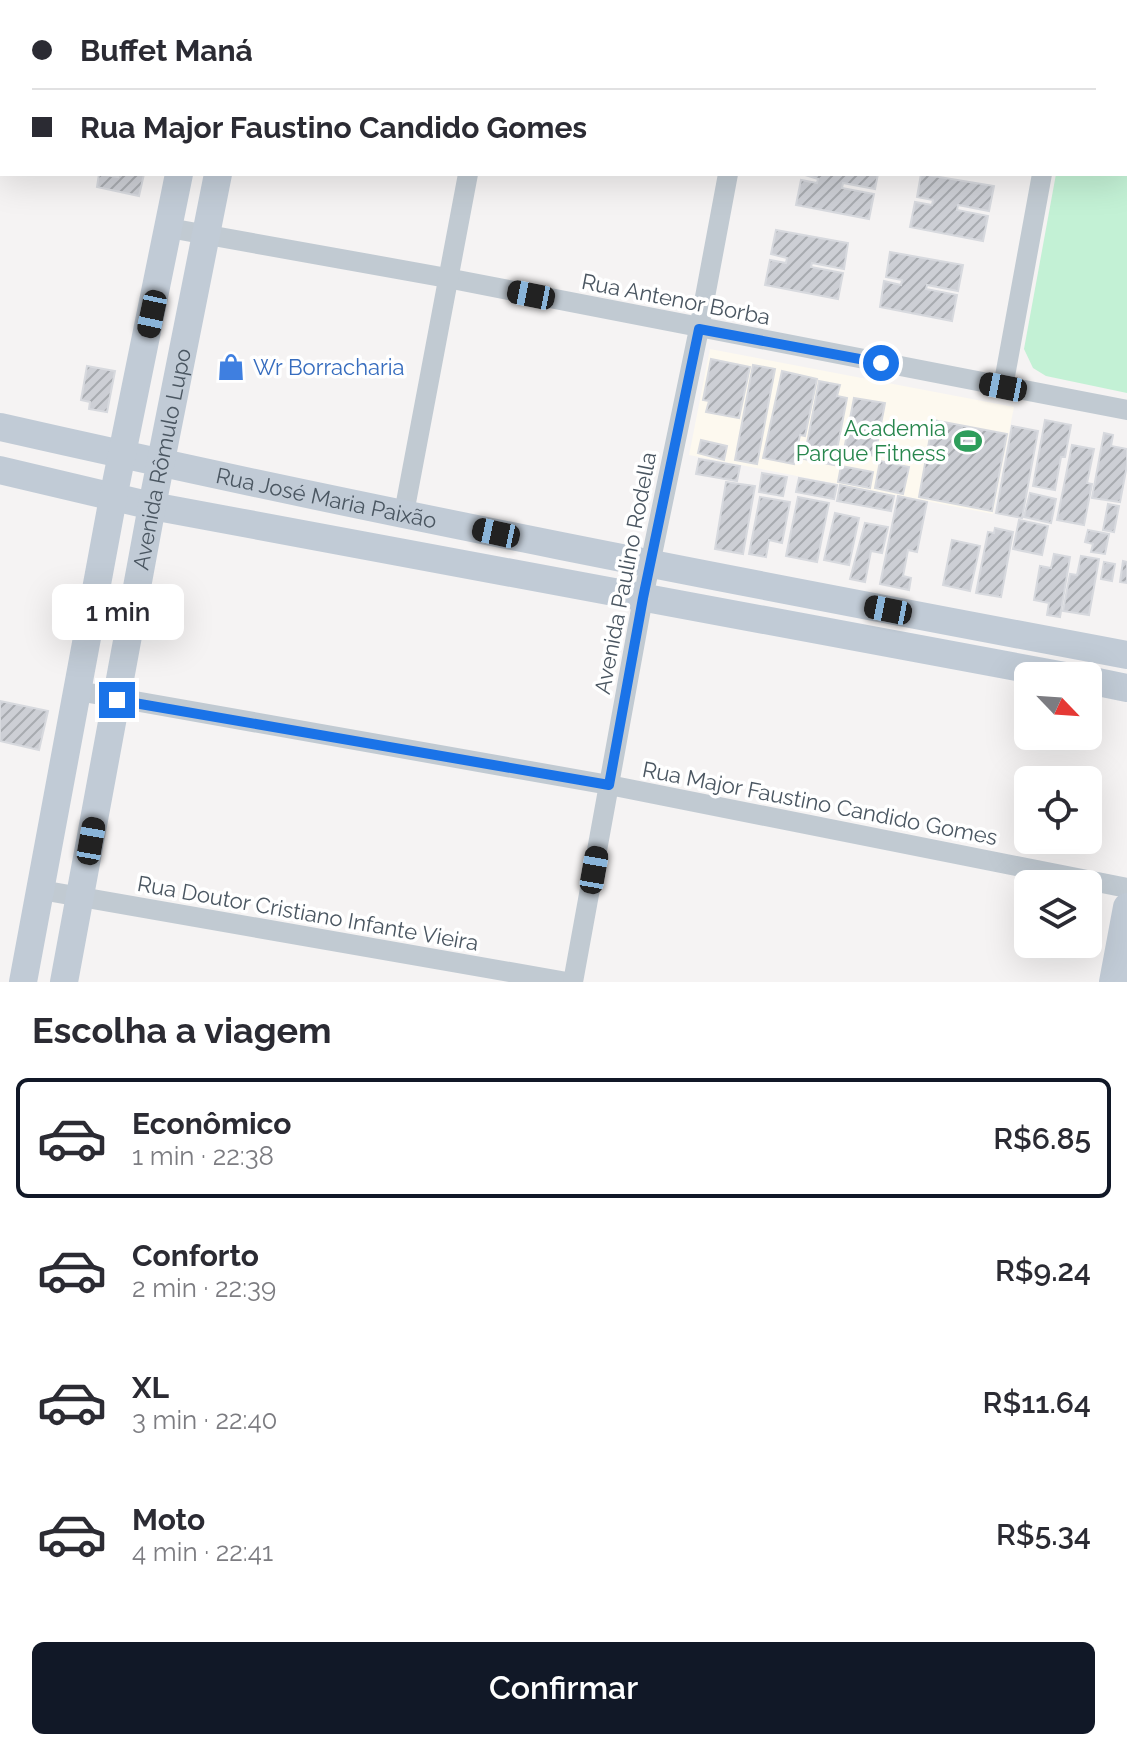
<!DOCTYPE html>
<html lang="pt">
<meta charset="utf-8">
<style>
:root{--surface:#fff;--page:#f2f2f3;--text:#2b2b33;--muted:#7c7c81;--line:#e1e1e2;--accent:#111827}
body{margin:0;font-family:Raleway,sans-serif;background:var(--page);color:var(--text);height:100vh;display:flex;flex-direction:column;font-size:30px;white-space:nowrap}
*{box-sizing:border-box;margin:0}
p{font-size:26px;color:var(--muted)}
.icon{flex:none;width:44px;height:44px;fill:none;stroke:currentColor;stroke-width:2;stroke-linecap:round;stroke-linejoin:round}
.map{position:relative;height:982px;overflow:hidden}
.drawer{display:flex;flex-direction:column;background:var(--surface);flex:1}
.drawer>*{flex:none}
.banner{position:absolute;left:0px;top:0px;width:1128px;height:176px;box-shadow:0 8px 32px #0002;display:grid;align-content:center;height:176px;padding:0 32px;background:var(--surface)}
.needle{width:52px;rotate:115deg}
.controls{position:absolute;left:1014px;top:662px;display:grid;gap:16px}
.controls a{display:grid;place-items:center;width:88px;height:88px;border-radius:12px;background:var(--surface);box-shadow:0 8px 32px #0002;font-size:40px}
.end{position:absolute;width:36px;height:36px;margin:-18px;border:10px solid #1a73e8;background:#fff;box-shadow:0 0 0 4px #fff}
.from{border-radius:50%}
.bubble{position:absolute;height:56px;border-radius:12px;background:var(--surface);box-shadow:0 8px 32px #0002;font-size:26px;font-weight:600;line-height:56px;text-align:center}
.car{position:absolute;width:24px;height:48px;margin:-24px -12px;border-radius:10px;box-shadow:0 0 6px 2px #0007;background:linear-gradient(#222 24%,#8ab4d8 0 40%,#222 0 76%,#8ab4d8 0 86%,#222 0)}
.banner b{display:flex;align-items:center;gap:28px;height:76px;font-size:30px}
.banner b+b{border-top:2px solid var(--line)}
.banner i{width:20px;height:20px;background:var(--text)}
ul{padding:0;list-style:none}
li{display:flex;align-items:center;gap:24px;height:120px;margin:0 16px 12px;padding:0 16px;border:4px solid transparent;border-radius:12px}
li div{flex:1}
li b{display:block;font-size:30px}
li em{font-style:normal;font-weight:600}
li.selected{border-color:var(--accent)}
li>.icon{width:72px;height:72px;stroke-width:1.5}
h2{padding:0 32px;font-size:36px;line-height:96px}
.cta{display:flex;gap:16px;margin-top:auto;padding:16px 32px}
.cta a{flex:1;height:92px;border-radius:12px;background:var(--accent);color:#fff;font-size:32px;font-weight:600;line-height:92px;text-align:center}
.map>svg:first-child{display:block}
</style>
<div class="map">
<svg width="1127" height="982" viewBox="0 0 1127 982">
<defs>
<pattern id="building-hatch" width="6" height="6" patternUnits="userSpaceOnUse" patternTransform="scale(2)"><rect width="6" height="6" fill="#cdcfd5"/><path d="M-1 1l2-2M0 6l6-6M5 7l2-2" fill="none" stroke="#a8abb0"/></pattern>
</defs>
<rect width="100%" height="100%" fill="#f5f3f3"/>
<!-- commercial -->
<polygon fill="#fdf9ef" points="710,349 1014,407 993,514 689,455"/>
<!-- green -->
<polygon fill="#c3f1d5" points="1126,154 1127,154 1127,393 1046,376 1033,368 1024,349 1056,174 1126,174"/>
<!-- building -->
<g fill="url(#building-hatch)" stroke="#d7d9de" stroke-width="2">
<polygon points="0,0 15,2 2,2 1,120"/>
<polygon points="50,0 130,0 140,2 55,2"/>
<polygon points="142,0 181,0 142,2"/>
<polygon points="836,0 912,0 836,2"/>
<polygon points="99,174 118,177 118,174 144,174 139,196 97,187"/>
<polygon points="802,174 878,174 875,189 843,183 842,188 874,194 869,219 796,205 801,180 817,183 818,179"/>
<polygon points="921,174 994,186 989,211 958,205 957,210 988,216 983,241 910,227 915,202 932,205 933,200 917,197"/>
<polygon points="776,230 848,243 844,269 812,263 811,267 843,273 838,299 765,285 770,260 786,263 787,258 771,254"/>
<polygon points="890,252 963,265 958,291 927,285 926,289 957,295 952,321 880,307 884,281 901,285 902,280 886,277"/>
<polygon points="711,359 750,367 739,418 706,412 709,401 703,400"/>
<polygon points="753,365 775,369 757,464 735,460"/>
<polygon points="87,366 115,371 107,412 89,409 90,402 81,400"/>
<polygon points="782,371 817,379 805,436 800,435 794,464 763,458"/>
<polygon points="819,381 840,385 837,396 847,398 834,465 804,459"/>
<polygon points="854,398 885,403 875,456 844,450"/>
<polygon points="933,420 1007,434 992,511 919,497"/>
<polygon points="1045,420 1071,425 1065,457 1061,457 1055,490 1033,486"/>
<polygon points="1012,426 1038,431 1022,518 996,513"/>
<polygon points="1104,433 1113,435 1111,446 1127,449 1127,465 1120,502 1092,498"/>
<polygon points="701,440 727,446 724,460 698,453"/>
<polygon points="1072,445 1094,449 1087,483 1092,484 1084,525 1057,520"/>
<polygon points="699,459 740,466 737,481 696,474"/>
<polygon points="880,461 909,467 903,494 875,488"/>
<polygon points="841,466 873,472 870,488 838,482"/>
<polygon points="762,473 787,477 783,496 759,492"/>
<polygon points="799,478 837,485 834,499 796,492"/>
<polygon points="726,482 755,486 743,554 715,549"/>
<polygon points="840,485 894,496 891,511 837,501"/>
<polygon points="1030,493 1056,499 1051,523 1024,517"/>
<polygon points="898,496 927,502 917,552 908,550 903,576 911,578 909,590 880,584"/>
<polygon points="760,497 790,502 782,543 769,540 766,557 749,554"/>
<polygon points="798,497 829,503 817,562 786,556"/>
<polygon points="1108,504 1119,506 1114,532 1103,530"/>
<polygon points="835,513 859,518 849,565 824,560"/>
<polygon points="1019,520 1048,526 1042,555 1013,549"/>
<polygon points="865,523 888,527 882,553 871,551 865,582 850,579"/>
<polygon points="995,528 1013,532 1001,597 976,593 988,532 994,533"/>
<polygon points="1088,530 1109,534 1105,554 1091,552 1093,544 1085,542"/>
<polygon points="952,540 980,546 970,591 943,585"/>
<polygon points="1054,554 1070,557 1060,617 1047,615 1049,603 1034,600 1040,566 1051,568"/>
<polygon points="1081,556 1099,559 1089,615 1063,611 1070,574 1077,575"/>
<polygon points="1123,561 1127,562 1127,583 1120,582"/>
<polygon points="1104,562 1115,564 1112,581 1101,579"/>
<polygon points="0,701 48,711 39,750 0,741"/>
</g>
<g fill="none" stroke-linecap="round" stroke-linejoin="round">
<!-- street -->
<g stroke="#c1cad2" stroke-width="20">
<polyline points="502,2 503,0"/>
<polyline points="759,2 760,0"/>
<polyline points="1074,2 1074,0"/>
<polyline points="169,228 447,278 1127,410"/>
<polyline points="1003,387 1042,174"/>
<polyline points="404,513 468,174"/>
<polyline points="78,691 609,785 1127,888"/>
<polyline points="41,890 567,982"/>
<polyline points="573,982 643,598 699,329 728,174"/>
</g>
<!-- secondary -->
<g stroke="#c1cbd6" stroke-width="28">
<polyline points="213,2 213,0"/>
<polyline points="251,2 251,0"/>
<path id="s1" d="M0,427C374,512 750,584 1127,655"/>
<polyline points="0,470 152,506 1065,676"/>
<polyline points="1088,680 1127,688"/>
<polyline points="23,982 113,498 179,174"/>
<path id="s2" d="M64,982L152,506L218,174"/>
<polyline points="1113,982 1127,907"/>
</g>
</g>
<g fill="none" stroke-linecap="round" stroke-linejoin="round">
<!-- route -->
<polyline stroke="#1a73e8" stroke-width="10" points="117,700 609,785 643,598 699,329 881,363"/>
</g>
<!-- icons -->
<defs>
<g id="shop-bare" transform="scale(2.16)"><path d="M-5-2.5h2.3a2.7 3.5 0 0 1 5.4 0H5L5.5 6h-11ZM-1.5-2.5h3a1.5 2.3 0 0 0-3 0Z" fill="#3f7fe0" stroke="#fff" stroke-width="2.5" paint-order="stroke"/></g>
<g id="stadium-bare" transform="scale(2.16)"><path d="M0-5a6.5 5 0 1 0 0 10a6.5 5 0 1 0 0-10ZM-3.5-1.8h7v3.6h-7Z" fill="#2e9e5b" stroke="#fff" stroke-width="2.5" paint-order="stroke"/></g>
</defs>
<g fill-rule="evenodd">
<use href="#shop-bare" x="231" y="367"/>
<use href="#stadium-bare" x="968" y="441"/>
</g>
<g text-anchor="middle" stroke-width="7" stroke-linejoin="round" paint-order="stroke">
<!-- street labels -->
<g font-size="22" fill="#4a5661" stroke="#fff">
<text transform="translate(676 299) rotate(11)" y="8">Rua Antenor Borba</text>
<text dy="8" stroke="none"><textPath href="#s2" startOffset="532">Avenida Rômulo Lupo</textPath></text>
<text dy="8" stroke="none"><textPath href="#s1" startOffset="334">Rua José Maria Paixão</textPath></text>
<text transform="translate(625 573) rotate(-79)" y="8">Avenida Paulino Rodella</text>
<text transform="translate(820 803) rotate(11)" y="8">Rua Major Faustino Candido Gomes</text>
<text transform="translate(308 913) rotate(10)" y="8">Rua Doutor Cristiano Infante Vieira</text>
</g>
<!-- shop labels -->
<g font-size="22" fill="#366cbe" stroke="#fff" text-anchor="start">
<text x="253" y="375">Wr Borracharia</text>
</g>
<!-- leisure labels -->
<g font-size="22" fill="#27864d" stroke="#fff" text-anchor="end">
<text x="946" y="436">Academia<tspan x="946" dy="25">Parque Fitness</tspan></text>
</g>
</g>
</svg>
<div class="controls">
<a><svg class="needle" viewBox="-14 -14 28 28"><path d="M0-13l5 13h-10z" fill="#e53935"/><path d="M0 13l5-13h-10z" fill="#7c7c81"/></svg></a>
<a><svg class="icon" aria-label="locate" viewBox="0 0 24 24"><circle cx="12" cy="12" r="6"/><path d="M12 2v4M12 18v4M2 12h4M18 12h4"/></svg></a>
<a><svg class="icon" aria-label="layers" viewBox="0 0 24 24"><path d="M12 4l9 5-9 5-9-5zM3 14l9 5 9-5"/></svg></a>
</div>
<i class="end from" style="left:881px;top:363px"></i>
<i class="end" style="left:117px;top:700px"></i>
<div class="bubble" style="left:52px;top:584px;width:132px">1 min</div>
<i class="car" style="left:531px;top:295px;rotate:281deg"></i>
<i class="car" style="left:152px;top:314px;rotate:192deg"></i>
<i class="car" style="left:1003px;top:387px;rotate:281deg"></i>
<i class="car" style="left:496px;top:533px;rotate:282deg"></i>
<i class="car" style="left:888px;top:610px;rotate:281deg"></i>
<i class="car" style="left:91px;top:841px;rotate:10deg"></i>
<i class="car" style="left:594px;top:870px;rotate:10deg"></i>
<div class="banner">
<b><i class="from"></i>Buffet Maná</b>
<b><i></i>Rua Major Faustino Candido Gomes</b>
</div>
</div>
<section class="drawer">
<h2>Escolha a viagem</h2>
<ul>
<li class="selected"><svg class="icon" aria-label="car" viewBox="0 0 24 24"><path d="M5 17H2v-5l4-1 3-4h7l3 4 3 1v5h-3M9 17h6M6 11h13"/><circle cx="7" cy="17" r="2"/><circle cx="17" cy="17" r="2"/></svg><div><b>Econômico</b><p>1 min · 22:38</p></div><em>R$6.85</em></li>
<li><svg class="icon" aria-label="car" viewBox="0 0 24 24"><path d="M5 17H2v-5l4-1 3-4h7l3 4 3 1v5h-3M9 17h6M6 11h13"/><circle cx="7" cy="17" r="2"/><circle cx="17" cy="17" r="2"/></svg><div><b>Conforto</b><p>2 min · 22:39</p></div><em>R$9.24</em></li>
<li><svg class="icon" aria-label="car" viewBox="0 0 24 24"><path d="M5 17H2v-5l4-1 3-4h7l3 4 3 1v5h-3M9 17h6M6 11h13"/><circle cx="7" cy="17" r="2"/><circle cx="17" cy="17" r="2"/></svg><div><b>XL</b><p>3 min · 22:40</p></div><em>R$11.64</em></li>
<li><svg class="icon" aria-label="car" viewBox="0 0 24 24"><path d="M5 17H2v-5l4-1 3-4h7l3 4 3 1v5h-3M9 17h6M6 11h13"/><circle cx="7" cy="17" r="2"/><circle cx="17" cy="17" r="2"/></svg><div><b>Moto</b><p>4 min · 22:41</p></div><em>R$5.34</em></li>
</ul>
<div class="cta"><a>Confirmar</a></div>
</section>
